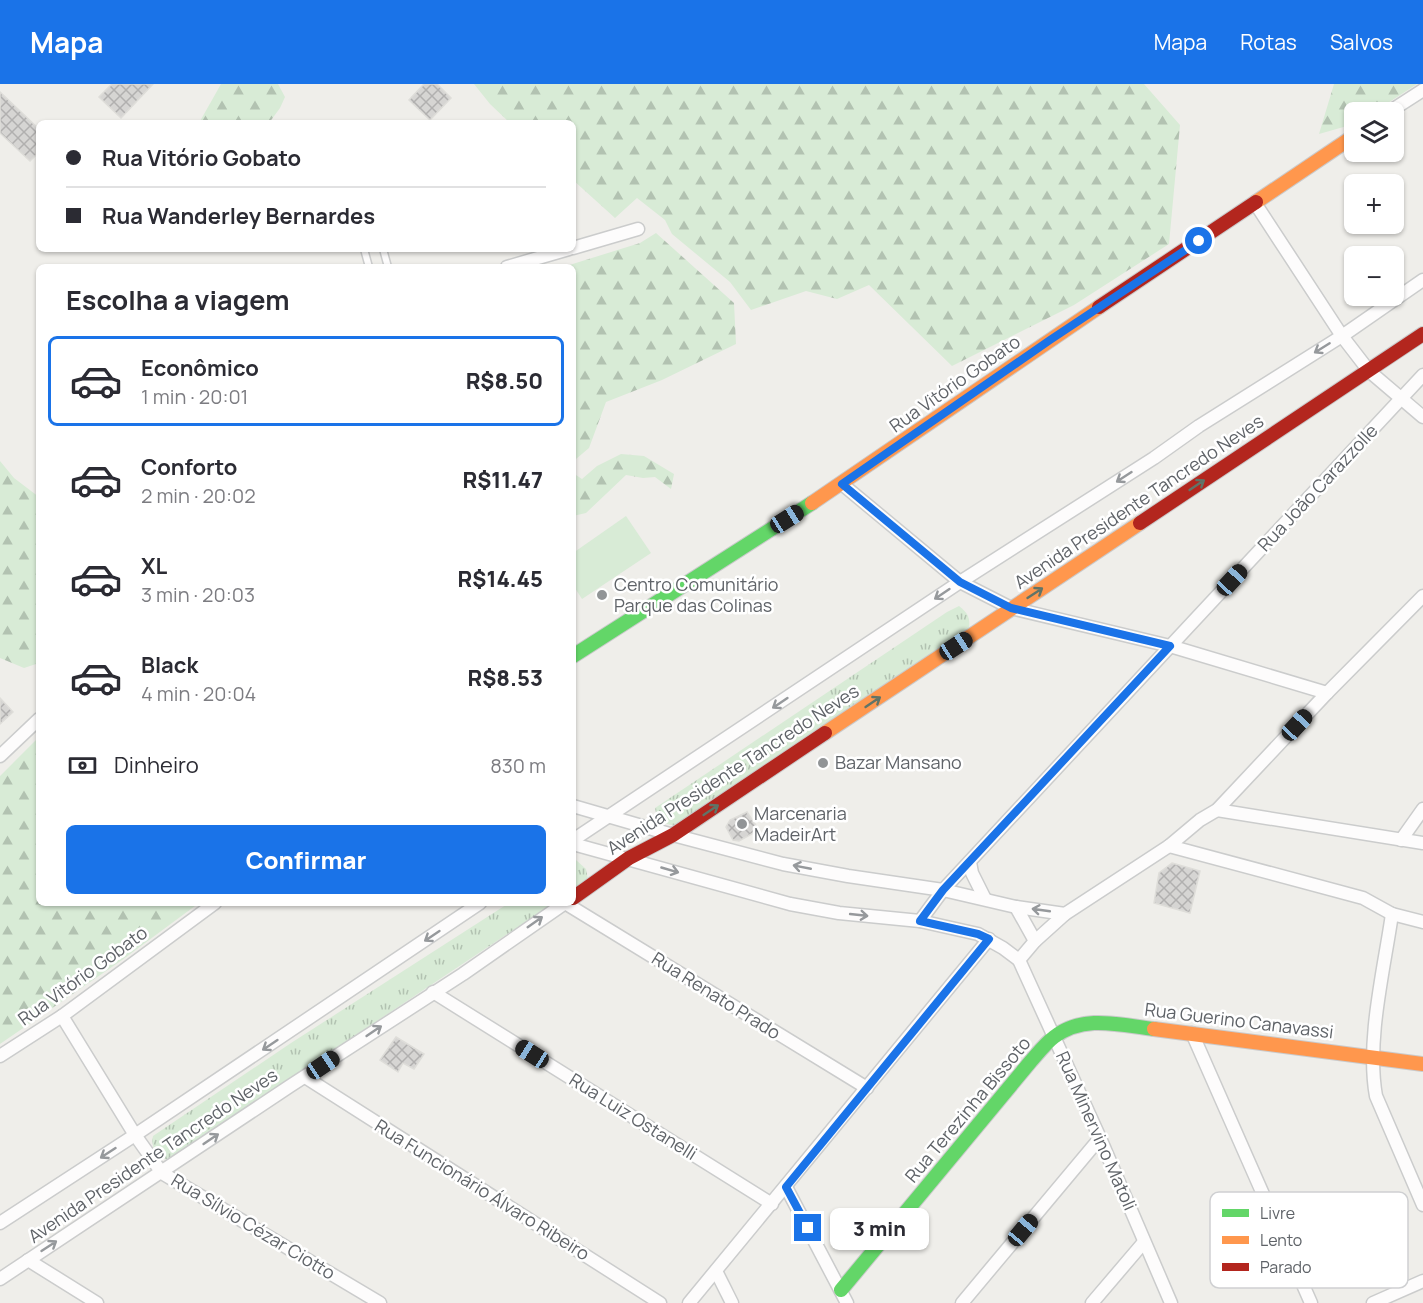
<!DOCTYPE html>
<html lang="pt">
<meta charset="utf-8">
<style>
:root{--surface:#fff;--page:#f7f7f7;--text:#2b2b33;--muted:#7c7c81;--line:#e1e1e2;--accent:#1a73e8}
body{margin:0;font-family:Manrope,sans-serif;background:var(--page);color:var(--text);height:100vh;display:flex;flex-direction:column;font-size:22px;white-space:nowrap}
*{box-sizing:border-box;margin:0}
p{font-size:20px;color:var(--muted)}
.icon{flex:none;width:33px;height:33px;fill:none;stroke:currentColor;stroke-width:2;stroke-linecap:round;stroke-linejoin:round}
.map{position:relative;flex:1;overflow:hidden}
.sheet{position:absolute;left:36px;top:180px;width:540px;height:642px;display:flex;flex-direction:column;background:var(--surface);border-radius:9px;box-shadow:0 2px 4px #0004}
.sheet>*{flex:none}
.hud{position:absolute;left:36px;top:36px;width:540px;height:132px;border-radius:9px;box-shadow:0 2px 4px #0004;display:grid;align-content:center;height:132px;padding:0 30px;background:var(--surface)}
.controls{position:absolute;left:1344px;top:18px;display:grid;gap:12px}
.controls a{display:grid;place-items:center;width:60px;height:60px;border-radius:9px;background:var(--surface);box-shadow:0 2px 4px #0004;font-size:30px}
.end{position:absolute;width:27px;height:27px;margin:-14px;border:8px solid #1a73e8;background:#fff;box-shadow:0 0 0 3px #fff}
.from{border-radius:50%}
.bubble{position:absolute;height:42px;border-radius:9px;background:var(--surface);box-shadow:0 2px 4px #0004;font-size:20px;font-weight:800;line-height:42px;text-align:center}
.car{position:absolute;width:18px;height:36px;margin:-18px -9px;border-radius:8px;box-shadow:0 0 4px 2px #0007;background:linear-gradient(#222 24%,#8ab4d8 0 40%,#222 0 76%,#8ab4d8 0 86%,#222 0)}
.hud b{display:flex;align-items:center;gap:21px;height:57px;font-size:22px}
.hud b+b{border-top:2px solid var(--line)}
.hud i{width:15px;height:15px;background:var(--text)}
ul{padding:0;list-style:none}
li{display:flex;align-items:center;gap:18px;height:90px;margin:0 12px 9px;padding:0 18px;border:3px solid transparent;border-radius:9px}
li div{flex:1}
li b{display:block;font-size:22px}
li em{font-style:normal;font-weight:800}
li.selected{border-color:var(--accent)}
li>.icon{width:54px;height:54px;stroke-width:1.5}
h2{padding:0 30px;font-size:27px;line-height:72px}
.pay{display:flex;align-items:center;gap:15px;height:66px;padding:0 30px;font-size:22px}
.pay p{margin-inline-start:auto}
.button{display:flex;gap:12px;margin-top:auto;padding:12px 30px}
.button a{flex:1;height:69px;border-radius:9px;background:var(--accent);color:#fff;font-size:24px;font-weight:800;line-height:69px;text-align:center}
header{display:flex;align-items:center;gap:36px;box-sizing:border-box;height:84px;padding:0 30px;background:var(--accent);color:#fff}
header strong{font-size:28px}
nav{display:flex;gap:33px;margin-inline-start:auto;font-size:21px}
.map>svg:first-child{display:block}
</style>
<header>
<strong>Mapa</strong>
<nav><a>Mapa</a><a>Rotas</a><a>Salvos</a></nav>
</header>
<div class="map">
<svg width="1423" height="1219" viewBox="0 0 1423 1219">
<defs>
<pattern id="grass-tufts" width="24" height="20" patternUnits="userSpaceOnUse" patternTransform="scale(1.5)"><rect width="24" height="20" fill="#d8ebd6"/><path d="M3 7l-1-3M5 7V3M7 7l1-3M15 17l-1-3M17 17v-4M19 17l1-3" fill="none" stroke="#b2c2b1"/></pattern>
<pattern id="forest-firs" width="22" height="20" patternUnits="userSpaceOnUse" patternTransform="scale(1.5)"><rect width="22" height="20" fill="#d8ebd6"/><path d="M5 1l3.5 6h-7zM16 11l3.5 6h-7z" fill="#b2c2b1"/></pattern>
<pattern id="building-cross-hatch" width="8" height="8" patternUnits="userSpaceOnUse" patternTransform="scale(1.5)"><rect width="8" height="8" fill="#d6d5d3"/><path d="M0 0l8 8M0 8l8-8" fill="none" stroke="#b1b0af"/></pattern>
</defs>
<rect width="100%" height="100%" fill="#efeeea"/>
<!-- grass -->
<g fill="url(#grass-tufts)">
<path d="M959,522C969,530 970,534 969,546L676,742L658,738L655,724L947,528Z"/>
<polygon points="576,776 586,785 588,796 573,806 573,778"/>
<polygon points="509,819 554,819 170,1075 161,1075 155,1071 152,1057 153,1052 291,959"/>
</g>
<!-- forest -->
<g fill="url(#forest-firs)">
<polygon points="221,0 278,0 285,13 280,24 269,39 199,39"/>
<polygon points="474,0 1144,0 1180,41 1169,160 1074,221 952,282 869,201 837,215 806,207 751,226 730,198 672,150 665,136 637,114 615,134 573,96 573,39 510,39 490,20"/>
<polygon points="1334,0 1417,0 1374,28 1354,28 1354,40 1319,50"/>
<polygon points="656,149 734,219 736,260 662,296 606,318 589,364 576,375 573,382 573,183 563,183 640,159"/>
<polygon points="621,370 644,372 674,390 671,405 655,393 643,394 626,391 586,429 573,432 573,389 582,395 597,382"/>
<polygon points="0,377 14,394 39,413 39,579 24,584 0,574"/>
<polygon points="39,653 39,819 199,819 122,876 0,960 0,692"/>
</g>
<!-- pitch -->
<polygon fill="#d8ebd6" points="626,432 651,469 582,515 573,501 573,469"/>
<!-- building -->
<g fill="url(#building-cross-hatch)" stroke="#deddd9" stroke-width="1.5">
<polygon points="112,0 153,0 121,34 99,13"/>
<polygon points="424,0 437,0 451,14 430,36 409,16"/>
<polygon points="0,8 39,45 39,68 30,77 0,49"/>
<polygon points="0,614 13,628 0,640"/>
<polygon points="747,728 759,746 739,757 733,756 726,743 730,736"/>
<polygon points="1172,779 1200,787 1190,829 1154,819 1159,789"/>
<polygon points="396,953 424,970 414,985 403,979 398,988 380,976"/>
</g>
<g fill="none" stroke-linecap="round" stroke-linejoin="round">
<!-- lane casing -->
<g stroke="#cbcccc" stroke-width="9">
<g id="lane">
<polyline points="364,165 369,183"/>
<polyline points="383,165 388,183"/>
</g>
</g>
<!-- street casing -->
<g stroke="#cbcccc" stroke-width="15">
<g id="street">
<polyline points="1389,28 1423,6"/>
<polyline points="1255,119 1342,252 1369,287 1423,333"/>
<polyline points="573,164 638,145"/>
<polyline points="507,183 569,165"/>
<polyline points="842,400 960,498 1011,524 1170,562 1327,609"/>
<polyline points="0,672 39,635"/>
<polyline points="573,722 673,751 783,780 848,792 943,806 1016,823 1065,830"/>
<polyline points="1217,726 1423,759"/>
<polyline points="573,756 960,498 1154,374 1199,342 1342,252 1423,196"/>
<polyline points="1401,756 1423,725"/>
<polyline points="573,760 790,820 839,829 920,837 978,850 1003,864 1019,876 1035,857 1016,823"/>
<polyline points="1169,762 1363,814 1392,830 1423,838"/>
<polyline points="970,778 972,789 985,815"/>
<polyline points="565,819 867,1004"/>
<path d="M1392,830C1384,886 1366,957 1376,1012L1423,1121"/>
<polyline points="920,837 943,806 1423,291"/>
<polyline points="1035,857 1065,830 1169,762 1200,736 1217,726 1327,609 1423,512"/>
<polyline points="1019,876 1100,1054 1171,1219"/>
<polyline points="433,908 772,1120"/>
<polyline points="62,932 135,1051 162,1089 380,1219"/>
<polyline points="1192,949 1311,1219"/>
<polyline points="0,972 62,932 215,819"/>
<polyline points="305,993 660,1219"/>
<polyline points="786,1103 847,1219"/>
<polyline points="0,1139 135,1051 480,819"/>
<polyline points="28,1176 97,1219"/>
<polyline points="716,1187 732,1219"/>
<polyline points="0,1195 290,1002 463,890 565,819"/>
<polyline points="689,1219 989,855"/>
<polyline points="962,1219 1100,1054"/>
<polyline points="1092,1219 1144,1158"/>
<polyline points="1373,1219 1423,1197"/>
</g>
</g>
<!-- fast casing -->
<g stroke="#cacacb" stroke-width="16">
<g id="fast">
<polyline points="573,572 812,419"/>
<path d="M841,1206L1031,977C1038,969 1046,959 1054,953C1084,930 1120,941 1154,945"/>
</g>
</g>
<!-- slow casing -->
<g stroke="#cacacb" stroke-width="16">
<g id="slow">
<polyline points="1256,118 1354,52"/>
<polyline points="812,419 1099,223"/>
<polyline points="825,649 1140,439"/>
<polyline points="1154,945 1423,980"/>
</g>
</g>
<!-- jam casing -->
<g stroke="#cacacb" stroke-width="16">
<g id="jam">
<polyline points="1099,223 1256,118"/>
<polyline points="1140,439 1423,250"/>
<polyline points="573,814 629,774 673,751 825,649"/>
</g>
</g>
<!-- lane -->
<use href="#lane" stroke="#fdfcfc" stroke-width="6"/>
<!-- street -->
<use href="#street" stroke="#fdfcfc" stroke-width="12"/>
<!-- fast -->
<use href="#fast" stroke="#63d668" stroke-width="14"/>
<!-- slow -->
<use href="#slow" stroke="#ff974d" stroke-width="14"/>
<!-- jam -->
<use href="#jam" stroke="#b3261e" stroke-width="14"/>
</g>
<!-- one-way arrows -->
<defs><path id="oneway-shaft" d="M-6 0H5M1.5-3L5.5 0L1.5 3" fill="none" stroke-width="1.6" stroke-linecap="round" stroke-linejoin="round" transform="scale(1.5)"/></defs>
<g stroke="#96999c">
<use href="#oneway-shaft" transform="translate(1322 264) rotate(148)"/>
<use href="#oneway-shaft" transform="translate(1124 393) rotate(147)"/>
<use href="#oneway-shaft" transform="translate(942 510) rotate(146)"/>
<use href="#oneway-shaft" transform="translate(780 619) rotate(146)"/>
<use href="#oneway-shaft" transform="translate(802 783) rotate(-169)"/>
<use href="#oneway-shaft" transform="translate(670 786) rotate(16)"/>
<use href="#oneway-shaft" transform="translate(1041 826) rotate(-172)"/>
<use href="#oneway-shaft" transform="translate(859 831) rotate(6)"/>
<use href="#oneway-shaft" transform="translate(535 838) rotate(-35)"/>
<use href="#oneway-shaft" transform="translate(432 852) rotate(146)"/>
<use href="#oneway-shaft" transform="translate(374 947) rotate(-34)"/>
<use href="#oneway-shaft" transform="translate(270 961) rotate(146)"/>
<use href="#oneway-shaft" transform="translate(211 1055) rotate(-34)"/>
<use href="#oneway-shaft" transform="translate(108 1069) rotate(147)"/>
<use href="#oneway-shaft" transform="translate(49 1162) rotate(-33)"/>
</g>
<g stroke="#607468">
<use href="#oneway-shaft" transform="translate(1197 401) rotate(-34)"/>
<use href="#oneway-shaft" transform="translate(1035 509) rotate(-33)"/>
<use href="#oneway-shaft" transform="translate(873 618) rotate(-34)"/>
<use href="#oneway-shaft" transform="translate(711 726) rotate(-34)"/>
</g>
<g fill="none" stroke-linecap="round" stroke-linejoin="round">
<!-- route -->
<polyline stroke="#1a73e8" stroke-width="8" points="808,1144 786,1103 989,855 978,850 920,837 943,806 1170,562 1011,524 960,498 842,400 1050,256 1199,157"/>
</g>
<!-- markers -->
<g fill="#919496" stroke="#fff" stroke-width="2">
<circle cx="602" cy="511" r="6"/>
<circle cx="823" cy="679" r="6"/>
<circle cx="742" cy="740" r="6"/>
</g>
<g text-anchor="middle" stroke-width="5" stroke-linejoin="round" paint-order="stroke">
<!-- street labels -->
<g font-size="18" fill="#5f6368" stroke="#fff">
<text transform="translate(955 300) rotate(-35)" y="6">Rua Vitório Gobato</text>
<text transform="translate(1318 404) rotate(-47)" y="6">Rua João Carazzolle</text>
<text transform="translate(1139 418) rotate(-34)" y="6">Avenida Presidente Tancredo Neves</text>
<text transform="translate(733 686) rotate(-33)" y="6">Avenida Presidente Tancredo Neves</text>
<text transform="translate(83 892) rotate(-36)" y="6">Rua Vitório Gobato</text>
<text transform="translate(716 912) rotate(32)" y="6">Rua Renato Prado</text>
<text transform="translate(1239 937) rotate(7)" y="6">Rua Guerino Canavassi</text>
<text transform="translate(968 1026) rotate(-50)" y="6">Rua Terezinha Bissoto</text>
<text transform="translate(633 1033) rotate(32)" y="6">Rua Luiz Ostanelli</text>
<text transform="translate(1096 1047) rotate(66)" y="6">Rua Minervino Matoli</text>
<text transform="translate(153 1072) rotate(-34)" y="6">Avenida Presidente Tancredo Neves</text>
<text transform="translate(482 1106) rotate(32)" y="6">Rua Funcionário Álvaro Ribeiro</text>
<text transform="translate(253 1143) rotate(31)" y="6">Rua Sílvio Cézar Ciotto</text>
</g>
<!-- poi labels -->
<g font-size="18" fill="#5f6368" stroke="#fff" text-anchor="start">
<text x="614" y="507">Centro Comunitário<tspan x="614" dy="21">Parque das Colinas</tspan></text>
<text x="835" y="685">Bazar Mansano</text>
<text x="754" y="736">Marcenaria<tspan x="754" dy="21">MadeirArt</tspan></text>
</g>
</g>
<!-- legend -->
<rect x="1210" y="1108" width="198" height="96" rx="9" fill="#fff" stroke="#cfd0d2" stroke-width="1.5"/>
<rect x="1222" y="1125" width="27" height="8" fill="#63d668"/>
<rect x="1222" y="1152" width="27" height="8" fill="#ff974d"/>
<rect x="1222" y="1179" width="27" height="8" fill="#b3261e"/>
<g font-size="16" fill="#5f6368">
<text x="1260" y="1135">Livre</text>
<text x="1260" y="1162">Lento</text>
<text x="1260" y="1189">Parado</text>
</g>
</svg>
<div class="controls">
<a><svg class="icon" aria-label="layers" viewBox="0 0 24 24"><path d="M12 4l9 5-9 5-9-5zM3 14l9 5 9-5"/></svg></a>
<a>+</a>
<a>−</a>
</div>
<i class="end from" style="left:1199px;top:157px"></i>
<i class="end" style="left:808px;top:1144px"></i>
<div class="bubble" style="left:830px;top:1124px;width:99px">3 min</div>
<i class="car" style="left:787px;top:435px;rotate:58deg"></i>
<i class="car" style="left:1232px;top:496px;rotate:43deg"></i>
<i class="car" style="left:956px;top:562px;rotate:57deg"></i>
<i class="car" style="left:1297px;top:641px;rotate:43deg"></i>
<i class="car" style="left:532px;top:970px;rotate:302deg"></i>
<i class="car" style="left:323px;top:981px;rotate:56deg"></i>
<i class="car" style="left:1023px;top:1146px;rotate:40deg"></i>
<div class="hud">
<b><i class="from"></i>Rua Vitório Gobato</b>
<b><i></i>Rua Wanderley Bernardes</b>
</div>
<section class="sheet">
<h2>Escolha a viagem</h2>
<ul>
<li class="selected"><svg class="icon" aria-label="car" viewBox="0 0 24 24"><path d="M5 17H2v-5l4-1 3-4h7l3 4 3 1v5h-3M9 17h6M6 11h13"/><circle cx="7" cy="17" r="2"/><circle cx="17" cy="17" r="2"/></svg><div><b>Econômico</b><p>1 min · 20:01</p></div><em>R$8.50</em></li>
<li><svg class="icon" aria-label="car" viewBox="0 0 24 24"><path d="M5 17H2v-5l4-1 3-4h7l3 4 3 1v5h-3M9 17h6M6 11h13"/><circle cx="7" cy="17" r="2"/><circle cx="17" cy="17" r="2"/></svg><div><b>Conforto</b><p>2 min · 20:02</p></div><em>R$11.47</em></li>
<li><svg class="icon" aria-label="car" viewBox="0 0 24 24"><path d="M5 17H2v-5l4-1 3-4h7l3 4 3 1v5h-3M9 17h6M6 11h13"/><circle cx="7" cy="17" r="2"/><circle cx="17" cy="17" r="2"/></svg><div><b>XL</b><p>3 min · 20:03</p></div><em>R$14.45</em></li>
<li><svg class="icon" aria-label="car" viewBox="0 0 24 24"><path d="M5 17H2v-5l4-1 3-4h7l3 4 3 1v5h-3M9 17h6M6 11h13"/><circle cx="7" cy="17" r="2"/><circle cx="17" cy="17" r="2"/></svg><div><b>Black</b><p>4 min · 20:04</p></div><em>R$8.53</em></li>
</ul>
<div class="pay"><svg class="icon" aria-label="cash" viewBox="0 0 24 24"><path d="M3 7h18v10H3z"/><circle cx="12" cy="12" r="2"/></svg>Dinheiro<p>830 m</p></div>
<div class="button"><a>Confirmar</a></div>
</section>
</div>
